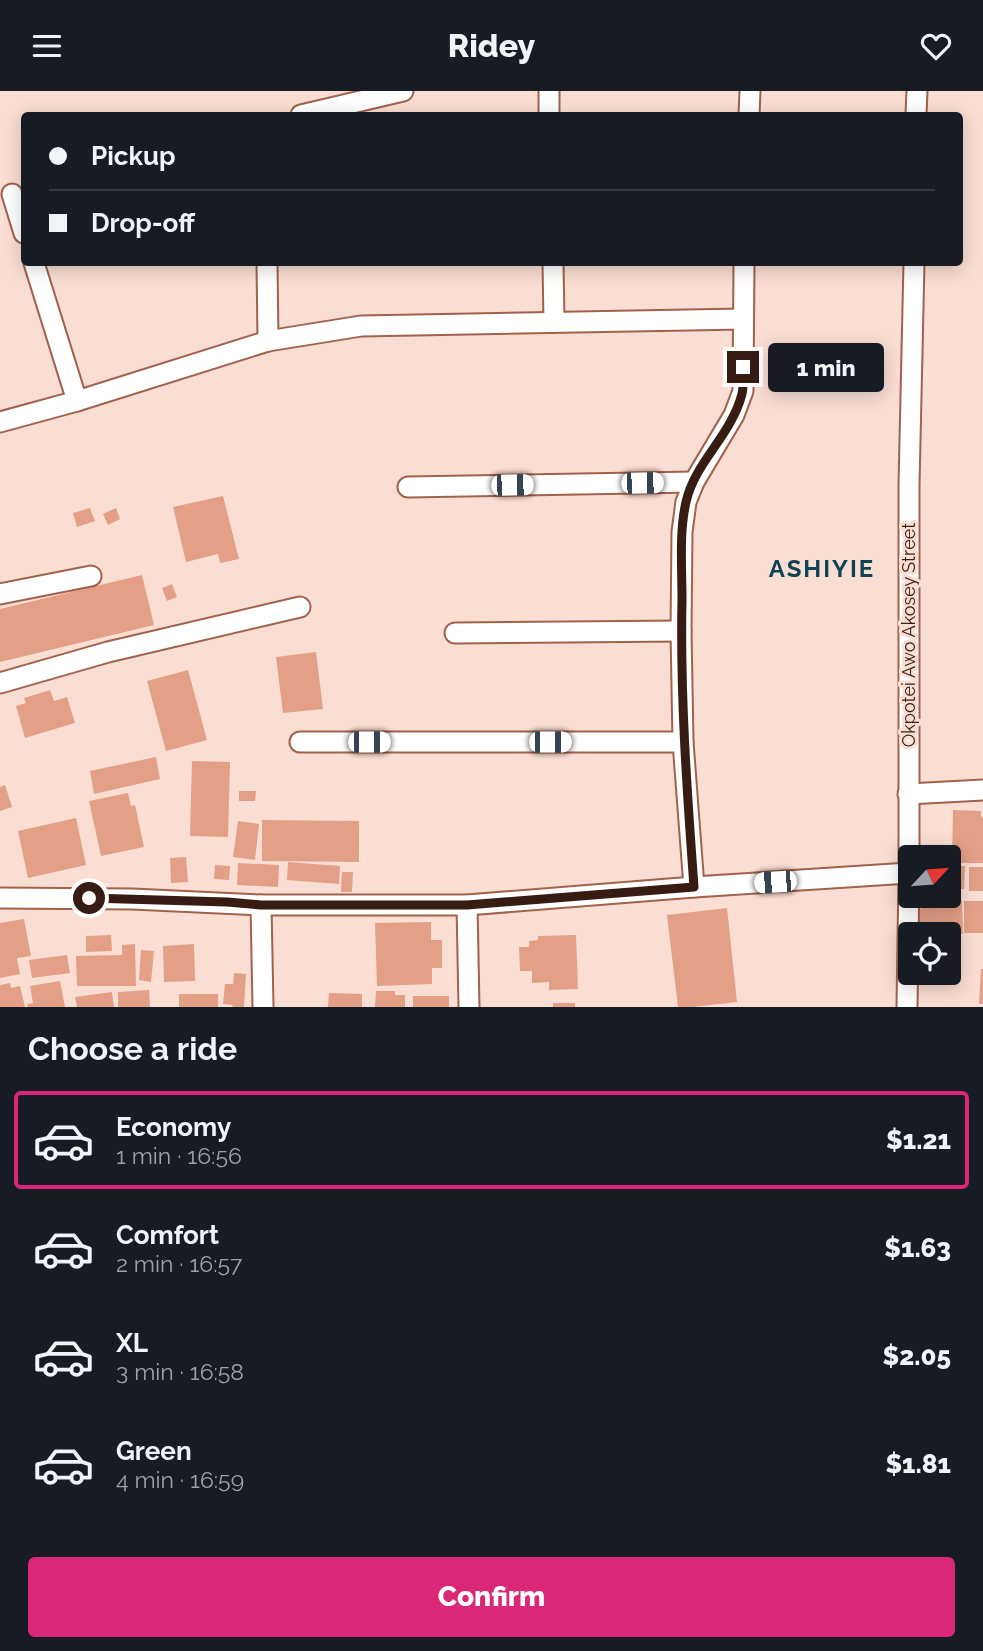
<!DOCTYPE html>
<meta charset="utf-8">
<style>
:root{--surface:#171b24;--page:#20242c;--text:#f1f3f6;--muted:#9ea1a6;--line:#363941;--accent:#db2777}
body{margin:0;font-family:Raleway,sans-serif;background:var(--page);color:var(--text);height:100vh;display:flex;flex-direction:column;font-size:26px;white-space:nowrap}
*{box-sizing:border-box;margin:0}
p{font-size:23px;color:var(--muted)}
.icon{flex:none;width:38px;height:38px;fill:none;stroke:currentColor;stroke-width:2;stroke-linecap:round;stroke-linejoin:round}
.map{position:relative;height:916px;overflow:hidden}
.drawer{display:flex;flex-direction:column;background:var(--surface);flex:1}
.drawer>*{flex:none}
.guide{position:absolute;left:21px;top:21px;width:942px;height:154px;border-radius:7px;box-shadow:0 4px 18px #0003;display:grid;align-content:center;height:154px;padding:0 28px;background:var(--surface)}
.needle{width:46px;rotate:64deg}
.fabs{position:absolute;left:898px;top:754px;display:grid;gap:14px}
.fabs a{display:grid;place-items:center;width:63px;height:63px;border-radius:7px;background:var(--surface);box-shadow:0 4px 18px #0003;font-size:35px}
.end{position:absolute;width:32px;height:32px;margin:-16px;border:9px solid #361c12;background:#fff;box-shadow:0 0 0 4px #fff}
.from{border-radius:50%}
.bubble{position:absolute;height:49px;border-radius:7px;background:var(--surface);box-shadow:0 4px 18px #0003;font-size:23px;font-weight:800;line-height:49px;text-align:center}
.car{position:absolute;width:21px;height:42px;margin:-21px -10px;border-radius:9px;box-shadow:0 0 5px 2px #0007;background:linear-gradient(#fff 24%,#345 0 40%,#fff 0 76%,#345 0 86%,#fff 0)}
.guide b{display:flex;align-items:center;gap:24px;height:66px;font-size:26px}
.guide b+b{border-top:2px solid var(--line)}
.guide i{width:18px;height:18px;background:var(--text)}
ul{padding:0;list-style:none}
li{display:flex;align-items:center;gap:21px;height:98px;margin:0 14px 10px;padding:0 14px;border:4px solid transparent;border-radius:7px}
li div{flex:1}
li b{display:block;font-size:26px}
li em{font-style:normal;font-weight:800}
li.on{border-color:var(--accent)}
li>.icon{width:63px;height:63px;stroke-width:1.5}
h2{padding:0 28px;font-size:32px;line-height:84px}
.primary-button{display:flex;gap:14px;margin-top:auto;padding:14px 28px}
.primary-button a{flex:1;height:80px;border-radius:7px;background:var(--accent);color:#fff;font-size:28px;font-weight:800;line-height:80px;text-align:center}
header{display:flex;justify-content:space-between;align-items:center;height:91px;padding:0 28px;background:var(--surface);font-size:32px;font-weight:800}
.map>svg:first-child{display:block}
</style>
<header><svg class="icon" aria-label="menu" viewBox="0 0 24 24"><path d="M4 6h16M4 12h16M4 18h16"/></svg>Ridey<svg class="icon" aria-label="heart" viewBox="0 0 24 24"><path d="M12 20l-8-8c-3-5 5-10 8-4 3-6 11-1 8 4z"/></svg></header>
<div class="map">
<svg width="983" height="916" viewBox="0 0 983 916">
<rect width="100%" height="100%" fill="#faded3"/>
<!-- building -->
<g fill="#e3a086">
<polygon points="223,405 239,468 220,472 218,463 186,471 173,416"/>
<polygon points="90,417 95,430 77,436 73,422"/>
<polygon points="116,417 120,428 108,434 103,423"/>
<polygon points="142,484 154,534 0,571 0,518"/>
<polygon points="172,493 177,506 167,510 162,497"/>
<polygon points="316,561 323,618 283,622 276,566"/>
<polygon points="188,579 207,649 166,660 147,590"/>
<polygon points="50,599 54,610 67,606 75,632 25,647 16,615 26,612 24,607"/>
<polygon points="156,666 160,688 94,703 90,680"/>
<polygon points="192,670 230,671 228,746 190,745"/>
<polygon points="5,694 12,716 0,720 0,696"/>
<polygon points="239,700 256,700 255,710 239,710"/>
<polygon points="128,702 131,715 135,714 144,756 101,765 89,710"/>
<polygon points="953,719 981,720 981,726 983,727 983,772 952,772"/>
<polygon points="76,727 86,774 28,787 18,740"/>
<polygon points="262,729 359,730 359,771 262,770"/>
<polygon points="238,730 259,733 255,769 233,766"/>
<polygon points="186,766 188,791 171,792 170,767"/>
<polygon points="288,771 340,775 339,793 287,789"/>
<polygon points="238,772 279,774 278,796 237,794"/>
<polygon points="215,774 230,775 229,789 214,788"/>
<polygon points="948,775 965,775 964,798 948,798"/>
<rect x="969" y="776" width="14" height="24"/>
<polygon points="342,781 353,781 352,801 341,801"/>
<polygon points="921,806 939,806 939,807 953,807 953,810 962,810 963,843 912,843 912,819 921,818"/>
<rect x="964" y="810" width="19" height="32"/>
<polygon points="727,817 737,911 693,916 678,916 667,824"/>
<polygon points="24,828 31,865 17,867 20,883 0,887 0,832"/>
<polygon points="431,831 431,849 442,849 442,877 432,877 432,893 377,895 375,832"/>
<polygon points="111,844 112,860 86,861 86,845"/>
<polygon points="576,844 578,898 549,899 549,891 532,892 532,880 520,880 519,856 529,856 529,850 538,849 538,845"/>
<polygon points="135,853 136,895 77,895 76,865 122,864 122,854"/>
<polygon points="194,853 195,890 164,891 163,855"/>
<polygon points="141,859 154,860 151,891 139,889"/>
<polygon points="67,864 70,882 32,887 29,869"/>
<polygon points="981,878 983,878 983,913 979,913"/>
<polygon points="234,882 246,883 244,916 232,916 233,914 223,913 225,893 233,893"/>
<polygon points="60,890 65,916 28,916 27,913 33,912 30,895"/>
<polygon points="10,892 11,897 20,895 25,916 0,916 0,894"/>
<polygon points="149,899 150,916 118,916 118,901"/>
<polygon points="376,900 395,900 395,904 405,904 405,916 375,916"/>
<polygon points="112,901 114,916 77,916 75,906"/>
<polygon points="329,902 362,903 362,916 328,916"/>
<rect x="179" y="903" width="39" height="13"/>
<rect x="413" y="905" width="36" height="11"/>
<rect x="553" y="912" width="22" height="4"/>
</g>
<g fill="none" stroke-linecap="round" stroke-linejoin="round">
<!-- minor casing -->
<g stroke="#a0624a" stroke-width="23">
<g id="minor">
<polyline points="549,0 549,24"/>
<polyline points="301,24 403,0"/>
<polyline points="749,24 750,0"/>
<polyline points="916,24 917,0"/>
<polyline points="12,103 24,142"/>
<polyline points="34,172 77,310"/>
<polyline points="267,172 268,250"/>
<polyline points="553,172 554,231"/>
<polyline points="0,331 77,310 268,250 361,235 743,228"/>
<polyline points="408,396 694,391"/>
<polyline points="0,503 91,485"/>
<polyline points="455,542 681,540"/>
<polyline points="0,592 108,561 300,516"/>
<polyline points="300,651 683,651"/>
<polyline points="908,703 983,699"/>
<polyline points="694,796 683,651 681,540 682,441 686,411 694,391 734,324 743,300 744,172"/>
<polyline points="0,807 132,808 261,814 467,814 694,796 909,782"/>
<polyline points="261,814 263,916"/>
<polyline points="467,814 469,916"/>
<polyline points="907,916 909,782 909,394 914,172"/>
</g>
</g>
<!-- minor -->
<use href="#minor" stroke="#fff" stroke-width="19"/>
</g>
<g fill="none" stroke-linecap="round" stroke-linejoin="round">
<!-- route -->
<path stroke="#361c12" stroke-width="9" d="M89,807L227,811L261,814H467L694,796C687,700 680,604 682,508C682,476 679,442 686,411C695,371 731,345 742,303C744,294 743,285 743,276"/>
</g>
<g text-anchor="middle" stroke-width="6" stroke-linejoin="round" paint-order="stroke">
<!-- street labels -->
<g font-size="18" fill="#361c12" stroke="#faded3">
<text transform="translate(909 544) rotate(-90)" y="6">Okpotei Awo Akosey Street</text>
</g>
<!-- district labels -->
<g font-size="24" font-weight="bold" letter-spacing="2" fill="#0e4454" stroke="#faded3">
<text x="822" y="486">ASHIYIE</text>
</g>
</g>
</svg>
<div class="fabs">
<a><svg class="needle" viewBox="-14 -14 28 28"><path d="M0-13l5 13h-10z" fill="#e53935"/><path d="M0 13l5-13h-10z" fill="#9ea1a6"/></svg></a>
<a><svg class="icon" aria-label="locate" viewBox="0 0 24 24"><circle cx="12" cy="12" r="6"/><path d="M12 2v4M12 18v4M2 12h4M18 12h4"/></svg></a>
</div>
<i class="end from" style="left:89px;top:807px"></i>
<i class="end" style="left:743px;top:276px"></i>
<div class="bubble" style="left:768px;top:252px;width:116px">1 min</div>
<i class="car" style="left:642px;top:392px;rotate:89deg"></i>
<i class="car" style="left:512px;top:394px;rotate:89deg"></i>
<i class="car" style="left:369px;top:651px;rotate:90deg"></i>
<i class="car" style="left:550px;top:651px;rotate:90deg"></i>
<i class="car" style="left:775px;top:791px;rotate:266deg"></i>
<div class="guide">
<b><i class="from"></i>Pickup</b>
<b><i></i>Drop-off</b>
</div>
</div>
<section class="drawer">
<h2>Choose a ride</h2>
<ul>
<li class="on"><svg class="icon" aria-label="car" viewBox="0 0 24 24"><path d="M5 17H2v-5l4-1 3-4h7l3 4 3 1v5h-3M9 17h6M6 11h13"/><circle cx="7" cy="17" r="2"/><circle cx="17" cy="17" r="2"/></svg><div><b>Economy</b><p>1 min · 16:56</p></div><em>$1.21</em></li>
<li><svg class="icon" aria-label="car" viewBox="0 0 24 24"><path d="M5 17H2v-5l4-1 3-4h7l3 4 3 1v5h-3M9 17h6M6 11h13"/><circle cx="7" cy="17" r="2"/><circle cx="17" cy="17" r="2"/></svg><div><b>Comfort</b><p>2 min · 16:57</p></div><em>$1.63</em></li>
<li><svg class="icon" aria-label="car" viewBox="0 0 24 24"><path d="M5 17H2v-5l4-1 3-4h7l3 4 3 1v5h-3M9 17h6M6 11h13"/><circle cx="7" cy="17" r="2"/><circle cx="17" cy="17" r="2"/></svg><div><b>XL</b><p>3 min · 16:58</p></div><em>$2.05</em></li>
<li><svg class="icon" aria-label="car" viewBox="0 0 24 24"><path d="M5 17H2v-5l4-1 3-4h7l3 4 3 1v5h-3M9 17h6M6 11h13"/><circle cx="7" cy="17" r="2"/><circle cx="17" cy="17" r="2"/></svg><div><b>Green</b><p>4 min · 16:59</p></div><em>$1.81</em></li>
</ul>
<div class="primary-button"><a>Confirm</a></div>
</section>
